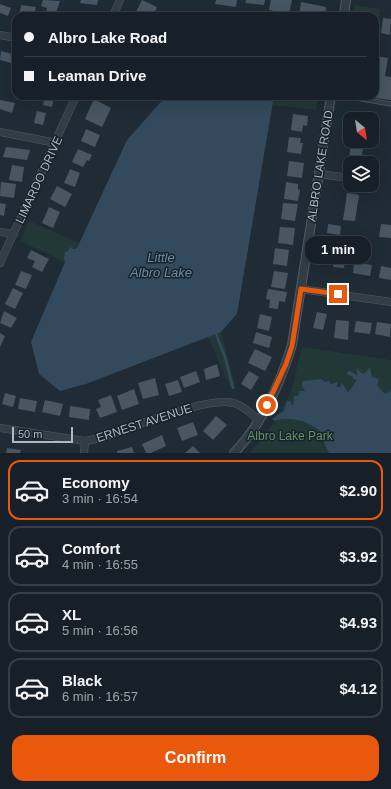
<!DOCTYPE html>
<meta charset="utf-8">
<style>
:root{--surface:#172028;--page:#202830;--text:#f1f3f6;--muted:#9ea3a8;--line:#363e45;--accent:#ea580c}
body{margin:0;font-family:Arial,sans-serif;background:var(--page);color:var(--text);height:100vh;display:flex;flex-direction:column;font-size:15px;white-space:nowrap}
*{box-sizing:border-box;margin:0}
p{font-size:13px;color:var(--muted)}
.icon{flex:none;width:22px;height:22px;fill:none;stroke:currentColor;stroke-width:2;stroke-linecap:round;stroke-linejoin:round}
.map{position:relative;height:453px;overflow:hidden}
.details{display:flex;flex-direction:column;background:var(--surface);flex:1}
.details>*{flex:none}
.banner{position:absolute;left:12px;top:12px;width:367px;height:88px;border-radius:12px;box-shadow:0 4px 16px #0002,0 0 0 1px var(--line);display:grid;align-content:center;height:88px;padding:0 12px;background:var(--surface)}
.needle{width:26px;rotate:150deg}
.buttons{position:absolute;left:343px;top:112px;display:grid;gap:8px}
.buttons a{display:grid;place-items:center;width:36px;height:36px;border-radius:8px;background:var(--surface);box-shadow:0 4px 16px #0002,0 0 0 1px var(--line);font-size:20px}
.scale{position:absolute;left:12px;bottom:10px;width:61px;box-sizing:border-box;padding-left:4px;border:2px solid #acb8c3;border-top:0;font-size:11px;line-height:14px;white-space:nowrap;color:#acb8c3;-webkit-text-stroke:3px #18222a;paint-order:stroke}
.end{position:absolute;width:18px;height:18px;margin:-9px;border:5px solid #ea580c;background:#fff;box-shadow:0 0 0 2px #fff}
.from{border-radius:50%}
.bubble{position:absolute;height:28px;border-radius:12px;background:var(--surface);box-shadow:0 4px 16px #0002,0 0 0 1px var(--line);font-size:13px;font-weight:600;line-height:28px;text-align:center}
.banner b{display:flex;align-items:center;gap:14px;height:38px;font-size:15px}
.banner b+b{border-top:1px solid var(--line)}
.banner i{width:10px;height:10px;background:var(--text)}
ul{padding:7px 0 0;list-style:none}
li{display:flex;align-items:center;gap:12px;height:60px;margin:0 8px 6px;padding:0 4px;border:2px solid var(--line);border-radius:12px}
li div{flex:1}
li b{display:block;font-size:15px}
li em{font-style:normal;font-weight:600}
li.on{border-color:var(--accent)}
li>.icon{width:36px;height:36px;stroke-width:1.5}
.button{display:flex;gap:8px;margin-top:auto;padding:8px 12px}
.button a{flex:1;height:46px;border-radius:12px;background:var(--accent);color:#fff;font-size:16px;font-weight:600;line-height:46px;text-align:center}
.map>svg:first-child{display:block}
</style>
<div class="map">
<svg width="391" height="453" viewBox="0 0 391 453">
<rect width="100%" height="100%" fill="#1f2b35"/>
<!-- green -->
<g fill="#223837">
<polygon points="354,5 380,9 375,45 375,16 353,16"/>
<polygon points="274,96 318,96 316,110 272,105"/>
<polygon points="29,221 79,243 77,247 66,252 65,262 20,241"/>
<polygon points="221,332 236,388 230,388 208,336"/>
<path d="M302,347L391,360V391L385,394L377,385L378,379L372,377L370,367L364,374L360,372L357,369L358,373L357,375L350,371L347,372L349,376H352L353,379H356V381L347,392L344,385L337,387L336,383L331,384L329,381C320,384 311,377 302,383L305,391H301L298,396H295L293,406L287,403L284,411L272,419L281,411L292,389Z"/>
<polygon points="289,418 308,423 321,432 329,453 250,453 275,421"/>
</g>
<!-- water -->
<g fill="#324a5c">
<polygon points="166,96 274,96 237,314 221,332 86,384 60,391 39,374 31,342 65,262 64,259 65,252 68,251 70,247 74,249 77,248 127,140"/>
<path d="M370,367L372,377L379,379L377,385L385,394L391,391V453H329L323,440L322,433C309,422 291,415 275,421L272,419L284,411L287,401H290L293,406L294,396H298L300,391H305L302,385L303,381L321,379L325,382L329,381L331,384L337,382V387H340L342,383L348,392L356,381V379H353L352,376L347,375V372L350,371L357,375V368L360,372L364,374Z"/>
</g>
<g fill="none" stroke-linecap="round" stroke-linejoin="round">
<!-- stream -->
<g stroke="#324a5c" stroke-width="2.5">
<polyline points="174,12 179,16"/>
<polyline points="216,334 225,357 233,388"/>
</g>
</g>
<!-- building -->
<g fill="#475661">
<polygon points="43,0 60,1 55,16 45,16 47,8 41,6"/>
<polygon points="81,0 98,0 97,5 80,3"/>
<polygon points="142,0 157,7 153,16 134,16"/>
<polygon points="216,0 237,0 236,7 215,4"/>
<polygon points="246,0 265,0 264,5 245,3"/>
<polygon points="271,0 292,0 289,14 269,10"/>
<polygon points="301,2 326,7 325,16 299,15"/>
<polygon points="0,4 11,8 8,16 0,13"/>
<polygon points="21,5 36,7 34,16 19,16"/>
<polygon points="383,18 391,19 390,35 381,33"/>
<polygon points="1,51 16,55 15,64 0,60"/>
<polygon points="375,56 388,58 385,76 391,77 391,100 366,97 375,96"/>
<polygon points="45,96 54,96 52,107 43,105"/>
<polygon points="94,99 111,108 102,127 85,119"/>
<polygon points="0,100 15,103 12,113 0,109"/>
<polygon points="37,111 46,113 43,125 34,123"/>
<polygon points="352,113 363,114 363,119 351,119"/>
<polygon points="293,114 308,116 307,126 303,125 302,132 291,130"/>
<polygon points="86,129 100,135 95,147 81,141"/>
<polygon points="289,137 301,138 300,143 303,143 301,154 287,152"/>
<polygon points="351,141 364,141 361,162 349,160"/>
<polygon points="6,147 30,150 27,160 3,157"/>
<polygon points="78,149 92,155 89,161 87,160 83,167 72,162"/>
<polygon points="289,161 304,163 302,178 287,176"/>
<polygon points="12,165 24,167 22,182 9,180"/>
<polygon points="70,169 80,173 75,187 64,183"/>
<polygon points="1,182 16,184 14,198 0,196"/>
<polygon points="286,182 298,184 298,189 300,190 298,201 284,199"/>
<polygon points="57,186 72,194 65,207 50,199"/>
<polygon points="347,193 359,195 355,221 343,220"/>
<polygon points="0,203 6,204 4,216 0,215"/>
<polygon points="283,203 298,204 295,221 281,219"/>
<polygon points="49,207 60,212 53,228 42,223"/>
<polygon points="328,224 341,226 340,235 327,233"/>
<polygon points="381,224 391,225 391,238 379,237"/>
<polygon points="280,227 295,228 293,245 278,243"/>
<polygon points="337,236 344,237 343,244 336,243"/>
<polygon points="275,248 289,250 287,266 273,264"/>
<polygon points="31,250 49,259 42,272 32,267 35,261 27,258"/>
<polygon points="335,253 346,254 344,268 333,267"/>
<polygon points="354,262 372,265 370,276 353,273"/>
<polygon points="381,266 391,268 391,280 379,278"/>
<polygon points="21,271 32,275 26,289 15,285"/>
<polygon points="274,271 288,273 285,289 271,287"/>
<polygon points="13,288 23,293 15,309 5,304"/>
<polygon points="268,289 287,292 285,302 279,301 278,309 269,308 270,300 266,299"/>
<polygon points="4,311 17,318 11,328 0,323"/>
<polygon points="317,312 327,314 323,330 313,328"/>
<polygon points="260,314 272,317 269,331 257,328"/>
<polygon points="336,320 349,321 348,340 334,338"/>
<polygon points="356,321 372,323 370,334 354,332"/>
<polygon points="377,322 391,324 390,337 375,334"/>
<polygon points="256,332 272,337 269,348 253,343"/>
<polygon points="0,333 5,336 0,347"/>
<polygon points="255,349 272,357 265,371 248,363"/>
<polygon points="217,364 220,376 206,380 204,369"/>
<polygon points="196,371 200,382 184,388 180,377"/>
<polygon points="249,371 259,377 251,390 241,384"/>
<polygon points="155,378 159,395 143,399 138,383"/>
<polygon points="178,380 182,392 169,396 165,384"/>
<polygon points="134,389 139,404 122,410 117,396"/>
<polygon points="5,393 16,396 13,407 2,404"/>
<polygon points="111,395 117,412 100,418 96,409 101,407 98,400"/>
<polygon points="20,398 37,401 35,412 18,409"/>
<polygon points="45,400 63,404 60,416 42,412"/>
<polygon points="70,406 90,409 89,420 69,417"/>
<polygon points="216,416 227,425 213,440 203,431"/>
<polygon points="193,422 198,435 182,441 177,428"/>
<polygon points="162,435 166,446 151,453 146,453 142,444"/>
<polygon points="193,446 200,453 185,453"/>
<polygon points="132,447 134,453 117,453 117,451"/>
<polygon points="7,448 21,450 20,453 6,453"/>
</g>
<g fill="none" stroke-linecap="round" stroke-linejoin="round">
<!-- service casing -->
<g stroke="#505b64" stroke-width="5">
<polyline id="service" points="343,96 391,104"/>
</g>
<!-- minor casing -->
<g stroke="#505b64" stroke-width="8">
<g id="minor">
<polyline points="113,16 120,0"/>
<polyline points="0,35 16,38"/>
<polyline points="0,132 56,143"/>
<polyline points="319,174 350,178"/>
<polyline points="372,180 373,180"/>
<polyline points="0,232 14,234"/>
<polyline points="0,263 76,96"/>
<polyline points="301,289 391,302"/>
<path d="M0,428L85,441L101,438C131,428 206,396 234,403C244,406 251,414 259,420"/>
<polyline points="84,453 85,441"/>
</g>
</g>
<!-- tertiary casing -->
<g stroke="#505b64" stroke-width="10">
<g id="tertiary">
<polyline points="344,16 346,0"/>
<path d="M234,453C262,424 280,384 292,345L331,96"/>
</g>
</g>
<!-- service -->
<use href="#service" stroke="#323d46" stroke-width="3.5"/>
<!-- minor -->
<use href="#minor" stroke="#323d46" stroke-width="7"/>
<!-- tertiary -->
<use href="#tertiary" stroke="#323d46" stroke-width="8"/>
</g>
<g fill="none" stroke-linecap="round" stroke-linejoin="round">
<!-- route -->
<polyline stroke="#ea580c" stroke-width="5" points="267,405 286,364 292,346 301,289 338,294"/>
</g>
<g text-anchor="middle" stroke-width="3" stroke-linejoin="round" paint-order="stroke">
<!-- street labels -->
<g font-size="12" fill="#acb8c3" stroke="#18222a">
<text transform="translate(320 166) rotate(-81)" y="4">ALBRO LAKE ROAD</text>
<text transform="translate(39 180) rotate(-65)" y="4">LIMARDO DRIVE</text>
<text transform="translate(144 423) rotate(-18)" y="4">ERNEST AVENUE</text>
</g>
<!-- park labels -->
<g font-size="12" fill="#649269" stroke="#18222a">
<text x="290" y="440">Albro Lake Park</text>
</g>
<!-- water labels -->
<g font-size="13" font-style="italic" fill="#6d8da7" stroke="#18222a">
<text x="161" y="262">Little<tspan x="161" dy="15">Albro Lake</tspan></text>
</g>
</g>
</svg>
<div class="buttons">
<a><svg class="needle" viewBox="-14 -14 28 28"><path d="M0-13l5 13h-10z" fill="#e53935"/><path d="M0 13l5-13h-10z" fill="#9ea3a8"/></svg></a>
<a><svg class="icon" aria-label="layers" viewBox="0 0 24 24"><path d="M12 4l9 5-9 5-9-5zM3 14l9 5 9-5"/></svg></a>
</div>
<div class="scale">50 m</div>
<i class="end from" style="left:267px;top:405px"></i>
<i class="end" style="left:338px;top:294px"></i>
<div class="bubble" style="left:305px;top:236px;width:66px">1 min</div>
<div class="banner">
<b><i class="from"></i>Albro Lake Road</b>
<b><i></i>Leaman Drive</b>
</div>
</div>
<section class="details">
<ul>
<li class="on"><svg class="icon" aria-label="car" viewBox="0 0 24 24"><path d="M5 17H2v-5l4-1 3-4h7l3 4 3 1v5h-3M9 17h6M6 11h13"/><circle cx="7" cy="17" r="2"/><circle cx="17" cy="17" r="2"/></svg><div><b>Economy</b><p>3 min · 16:54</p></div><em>$2.90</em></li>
<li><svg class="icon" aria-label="car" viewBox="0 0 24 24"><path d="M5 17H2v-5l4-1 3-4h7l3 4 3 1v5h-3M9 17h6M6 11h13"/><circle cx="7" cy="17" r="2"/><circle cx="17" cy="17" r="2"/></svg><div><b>Comfort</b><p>4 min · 16:55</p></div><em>$3.92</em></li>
<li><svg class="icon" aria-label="car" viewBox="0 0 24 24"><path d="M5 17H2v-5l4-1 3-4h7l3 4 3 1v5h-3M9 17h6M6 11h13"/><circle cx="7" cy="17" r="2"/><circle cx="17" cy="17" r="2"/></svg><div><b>XL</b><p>5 min · 16:56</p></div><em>$4.93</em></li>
<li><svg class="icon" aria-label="car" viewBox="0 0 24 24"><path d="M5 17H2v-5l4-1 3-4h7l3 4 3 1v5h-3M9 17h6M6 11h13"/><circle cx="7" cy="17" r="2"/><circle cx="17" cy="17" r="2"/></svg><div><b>Black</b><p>6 min · 16:57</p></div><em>$4.12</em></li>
</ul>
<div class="button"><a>Confirm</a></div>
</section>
